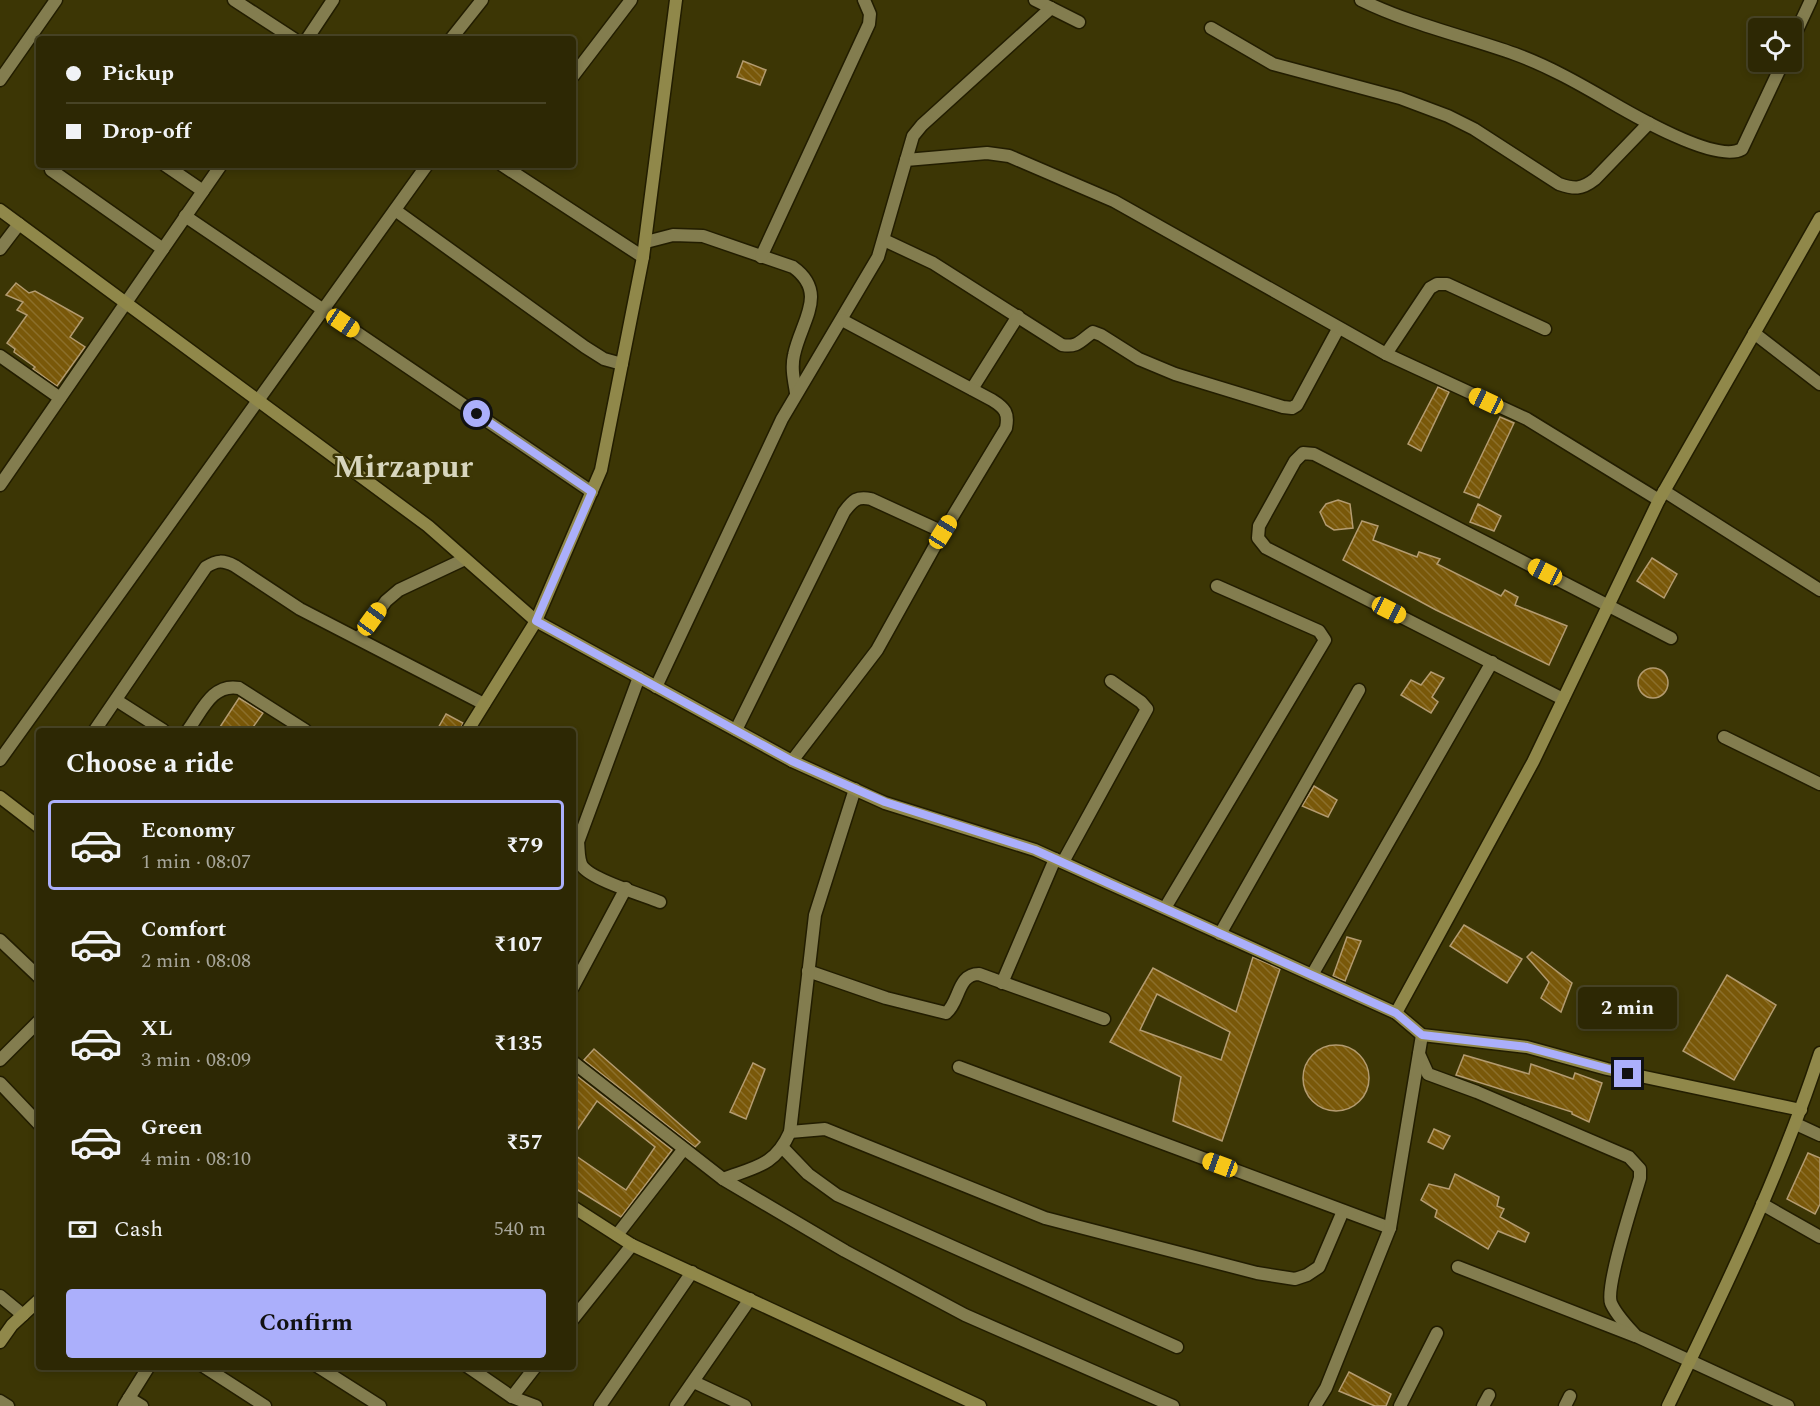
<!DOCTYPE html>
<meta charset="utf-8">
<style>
:root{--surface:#2d2804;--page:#393413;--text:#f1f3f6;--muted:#a7a69a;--line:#484426;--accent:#abaffb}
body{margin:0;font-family:Spectral,serif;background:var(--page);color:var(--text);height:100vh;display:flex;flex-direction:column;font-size:22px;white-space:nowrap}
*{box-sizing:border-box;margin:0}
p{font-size:20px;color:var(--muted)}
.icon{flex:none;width:33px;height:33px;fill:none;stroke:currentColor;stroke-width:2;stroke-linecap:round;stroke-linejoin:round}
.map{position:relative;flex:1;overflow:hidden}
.side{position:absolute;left:36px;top:728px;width:540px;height:642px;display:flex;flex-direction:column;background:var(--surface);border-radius:6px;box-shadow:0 3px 9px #0003,0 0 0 2px var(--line)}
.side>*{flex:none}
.hud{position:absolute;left:36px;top:36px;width:540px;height:132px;border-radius:6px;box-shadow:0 3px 9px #0003,0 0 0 2px var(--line);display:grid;align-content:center;height:132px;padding:0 30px;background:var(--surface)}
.tools{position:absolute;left:1748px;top:18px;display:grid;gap:12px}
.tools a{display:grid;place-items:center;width:54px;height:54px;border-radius:6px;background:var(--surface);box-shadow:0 3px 9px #0003,0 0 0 2px var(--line);font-size:30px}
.end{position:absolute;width:27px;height:27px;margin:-14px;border:8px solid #abaffb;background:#111;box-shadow:0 0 0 3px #111}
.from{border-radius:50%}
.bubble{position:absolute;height:42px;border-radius:6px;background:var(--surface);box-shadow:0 3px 9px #0003,0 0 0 2px var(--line);font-size:20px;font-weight:700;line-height:42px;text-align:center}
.car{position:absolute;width:18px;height:36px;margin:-18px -9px;border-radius:8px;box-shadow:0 0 4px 2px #0007;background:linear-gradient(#f5c518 24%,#345 0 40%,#f5c518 0 76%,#345 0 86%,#f5c518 0)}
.hud b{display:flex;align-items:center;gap:21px;height:57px;font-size:22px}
.hud b+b{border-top:2px solid var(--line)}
.hud i{width:15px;height:15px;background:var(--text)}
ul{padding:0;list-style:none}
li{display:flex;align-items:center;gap:18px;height:90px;margin:0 12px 9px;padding:0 18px;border:3px solid transparent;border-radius:6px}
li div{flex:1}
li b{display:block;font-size:22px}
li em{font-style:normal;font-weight:700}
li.active{border-color:var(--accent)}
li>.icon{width:54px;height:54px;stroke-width:1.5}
h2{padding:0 30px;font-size:27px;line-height:72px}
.pay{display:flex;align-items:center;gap:15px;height:66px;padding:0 30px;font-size:22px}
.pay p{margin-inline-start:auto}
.button{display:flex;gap:12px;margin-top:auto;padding:12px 30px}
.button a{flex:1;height:69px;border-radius:6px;background:var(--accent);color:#111;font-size:24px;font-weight:700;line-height:69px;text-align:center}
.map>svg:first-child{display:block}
</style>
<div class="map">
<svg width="1820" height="1406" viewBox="0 0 1820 1406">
<defs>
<pattern id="building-back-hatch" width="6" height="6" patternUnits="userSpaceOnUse" patternTransform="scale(1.5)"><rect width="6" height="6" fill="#795809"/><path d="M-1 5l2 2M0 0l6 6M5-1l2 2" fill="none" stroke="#8b6f2b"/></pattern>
</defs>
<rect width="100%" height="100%" fill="#3c3605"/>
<!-- building -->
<g fill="url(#building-back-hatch)" stroke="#b39b70" stroke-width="1.5" fill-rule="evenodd">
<polygon points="743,61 766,70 760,85 737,77"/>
<polygon points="16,283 29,293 35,291 83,318 70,337 85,347 57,386 33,369 35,367 14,352 15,349 7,343 27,315 17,310 23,302 6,295"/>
<polygon points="1438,387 1449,392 1421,451 1408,444"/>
<polygon points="1500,417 1514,423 1479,498 1464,492"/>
<polygon points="1338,500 1350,504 1353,528 1334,530 1326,525 1320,512 1326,504"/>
<polygon points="1478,504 1501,516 1494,531 1470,522"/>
<polygon points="1362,521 1378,526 1373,540 1417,557 1419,552 1440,559 1437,564 1501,596 1505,590 1518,597 1515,605 1567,626 1549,665 1436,610 1343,560"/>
<polygon points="1652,558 1677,574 1664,598 1637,581"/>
<circle cx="1653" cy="683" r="15"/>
<polygon points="1431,672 1444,678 1432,697 1438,702 1431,713 1401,695 1411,680 1421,685"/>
<polygon points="239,698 263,713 251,730 218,730"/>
<polygon points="446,714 463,723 460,730 437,730"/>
<polygon points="1314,786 1337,800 1328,817 1302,806"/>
<polygon points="1464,925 1522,959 1507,983 1450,946"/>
<polygon points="1347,937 1361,941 1345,981 1333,976"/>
<polygon points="1532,952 1572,983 1561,1012 1541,998 1549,982 1527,957"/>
<path d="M1253,957L1280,969L1222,1141L1173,1121L1181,1077L1110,1042L1153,968L1236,1012ZM1157,994L1230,1032L1221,1060L1140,1030Z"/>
<polygon points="1727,975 1776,1005 1734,1080 1683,1051"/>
<circle cx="1336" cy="1078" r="33"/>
<polygon points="594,1049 700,1142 695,1147 584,1060"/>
<polygon points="1464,1055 1529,1074 1531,1064 1573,1079 1575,1073 1602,1083 1589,1122 1572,1114 1572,1112 1456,1075"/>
<polygon points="753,1063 765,1069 746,1119 730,1112"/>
<polygon points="573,1073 672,1150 621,1217 573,1187 573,1154 626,1190 655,1147 597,1101 573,1136"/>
<polygon points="1434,1129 1450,1136 1443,1149 1428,1142"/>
<polygon points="1808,1153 1820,1158 1820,1204 1815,1214 1787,1199"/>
<polygon points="1455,1174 1499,1197 1497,1206 1504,1209 1500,1217 1529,1233 1525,1242 1498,1231 1488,1249 1435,1217 1437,1210 1421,1200 1429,1184 1449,1189"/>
<polygon points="1349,1372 1391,1394 1386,1406 1375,1406 1339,1391"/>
</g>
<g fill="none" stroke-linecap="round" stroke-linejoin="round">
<!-- street casing -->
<g stroke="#221d00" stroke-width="15">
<g id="street">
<polyline points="234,0 294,39"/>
<polyline points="1035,0 1079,22"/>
<path d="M1361,0C1410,24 1464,36 1515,54C1548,66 1578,83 1609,101C1633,115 1717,164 1742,149L1783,62"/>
<path d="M1211,28L1273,64L1400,98L1448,116L1474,129L1559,184C1574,189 1581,190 1595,179L1649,123"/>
<polyline points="307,39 333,0"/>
<polyline points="451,39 482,0"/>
<polyline points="1791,43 1811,0"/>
<polyline points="573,76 631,0"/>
<polyline points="0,80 56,0"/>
<polyline points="906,160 913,136 922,125 1051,8"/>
<polyline points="165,165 203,191"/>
<polyline points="502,165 643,257"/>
<polyline points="51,170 163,249"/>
<polyline points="395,210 585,347 604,359 622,364"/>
<polyline points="185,216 592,492"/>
<path d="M884,240L933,263L1062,345C1078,348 1081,340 1093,332L1101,335L1139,359L1175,374L1283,407L1292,408L1297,405L1338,329"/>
<path d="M646,242L673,235L703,236L793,267C829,293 801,321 794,355C791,368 794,380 796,393"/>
<polyline points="0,249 19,224"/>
<polyline points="761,257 869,24 870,14 864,0"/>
<polyline points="1754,333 1820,384"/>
<polyline points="1386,354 1430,288 1437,284 1447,284 1545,329"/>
<polyline points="0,356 60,398"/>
<polyline points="972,389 1018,316"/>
<polyline points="0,485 221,165"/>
<polyline points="1664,491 1820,590"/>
<polyline points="359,638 386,601 399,590 465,559"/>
<path d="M639,677L578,842C579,850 578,859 582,866C592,880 643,895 660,902"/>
<polyline points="656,687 782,419 878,257 906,160 987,153 1009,156 1114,201 1386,354 1527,419 1659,500"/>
<polyline points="1563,699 1266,548 1258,538 1259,526 1295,461 1303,453 1314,454 1671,638"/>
<polyline points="116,700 163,730"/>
<path d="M95,730L206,567C217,560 223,560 235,566L300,609L484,704"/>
<path d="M188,730C202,711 212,683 239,688L305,730"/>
<path d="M736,730L844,512C853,500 857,496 871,499L943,532"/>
<polyline points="1724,737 1820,784"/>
<polyline points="0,760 427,165"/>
<path d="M792,761L877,650L936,544L1006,428C1009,413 1005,408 992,400L842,320"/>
<polyline points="1063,862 1147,709 1141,702 1111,681"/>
<polyline points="1165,908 1325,640 1319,631 1217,586"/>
<polyline points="1220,934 1359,690"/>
<polyline points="0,940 39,977"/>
<path d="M808,971L886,998L946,1013C960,1002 957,974 979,974L1104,1019"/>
<polyline points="1312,975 1492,662"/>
<polyline points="1002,983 1055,859"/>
<polyline points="573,987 626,888"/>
<path d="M1419,1054L1428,1074L1477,1092L1629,1157L1640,1169V1178C1634,1199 1605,1287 1611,1303C1616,1315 1627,1326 1636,1336L1788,1406"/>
<polyline points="0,1060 39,1021"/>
<polyline points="573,1062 723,1179 845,1251 965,1315 1173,1406"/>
<polyline points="959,1067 1390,1228"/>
<polyline points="0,1083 39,1124"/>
<polyline points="1796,1124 1820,1135"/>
<polyline points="790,1132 825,1129 1045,1218 1257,1273 1295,1279 1307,1275 1319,1267 1343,1211"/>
<polyline points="783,1148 808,1174 837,1195 1177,1347"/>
<path d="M723,1179C755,1167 775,1166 790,1132L815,915L855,789"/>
<polyline points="1762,1204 1820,1237"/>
<polyline points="617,1235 683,1150"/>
<polyline points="1458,1267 1635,1336"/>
<polyline points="0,1296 23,1315"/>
<polyline points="573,1319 632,1245"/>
<polyline points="203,1366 265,1406"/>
<polyline points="317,1366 380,1406"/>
<polyline points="467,1366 512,1397 536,1406"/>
<polyline points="694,1382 745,1406"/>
<polyline points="512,1397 536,1366"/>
<polyline points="129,1398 142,1406"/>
<polyline points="0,1401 8,1406"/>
<polyline points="124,1406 149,1366"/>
<polyline points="600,1406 692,1272"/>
<polyline points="676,1406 750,1299"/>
<polyline points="1315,1406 1326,1388 1390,1228 1422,1035"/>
<polyline points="1400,1406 1437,1333"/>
<polyline points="1483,1406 1489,1395"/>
<polyline points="1565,1406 1570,1396"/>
</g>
</g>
<!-- secondary casing -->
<g stroke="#221d00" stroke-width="15">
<g id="secondary">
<polyline points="0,210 428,526 536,621 792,761 885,803 1035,850 1396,1013 1422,1035 1527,1047 1607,1069 1801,1110"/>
<polyline points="468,730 536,621 601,470 643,257 676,0"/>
<polyline points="0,797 39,827"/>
<polyline points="1396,1013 1533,762 1659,500 1820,218"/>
<polyline points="573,1207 632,1245 980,1406"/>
<polyline points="0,1342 12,1325 39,1300"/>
<path d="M1668,1406C1724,1291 1780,1175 1820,1053"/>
</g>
</g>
<!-- street -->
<use href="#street" stroke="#837d4f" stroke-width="12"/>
<!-- secondary -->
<use href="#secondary" stroke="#90884a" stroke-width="12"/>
</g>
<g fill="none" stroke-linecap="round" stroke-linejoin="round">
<!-- route -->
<polyline stroke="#abaffb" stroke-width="8" points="477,414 592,492 536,621 792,761 885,802 1035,850 1396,1013 1422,1035 1527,1047 1628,1074"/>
</g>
<g text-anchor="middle" stroke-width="5" stroke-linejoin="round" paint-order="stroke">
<!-- town labels -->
<g font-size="32" font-weight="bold" fill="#d7d5bd" stroke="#3c3605">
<text x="403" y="477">Mirzapur</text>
</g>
</g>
</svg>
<div class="tools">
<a><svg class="icon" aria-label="locate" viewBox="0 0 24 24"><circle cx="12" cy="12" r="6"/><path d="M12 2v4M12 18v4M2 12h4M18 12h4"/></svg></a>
</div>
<i class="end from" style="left:477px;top:414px"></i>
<i class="end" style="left:1628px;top:1074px"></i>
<div class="bubble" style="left:1578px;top:987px;width:99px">2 min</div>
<i class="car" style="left:343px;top:323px;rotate:124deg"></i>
<i class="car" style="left:1486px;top:401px;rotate:295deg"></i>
<i class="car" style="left:943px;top:532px;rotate:32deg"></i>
<i class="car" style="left:1545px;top:572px;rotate:297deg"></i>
<i class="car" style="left:1389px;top:610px;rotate:117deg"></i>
<i class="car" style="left:372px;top:619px;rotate:36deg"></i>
<i class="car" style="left:1220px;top:1165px;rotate:290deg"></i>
<div class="hud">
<b><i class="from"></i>Pickup</b>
<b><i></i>Drop-off</b>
</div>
<section class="side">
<h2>Choose a ride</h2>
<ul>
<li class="active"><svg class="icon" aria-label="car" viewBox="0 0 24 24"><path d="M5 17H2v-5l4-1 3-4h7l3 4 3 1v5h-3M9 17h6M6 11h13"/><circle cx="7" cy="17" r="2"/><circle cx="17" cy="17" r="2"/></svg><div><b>Economy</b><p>1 min · 08:07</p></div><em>₹79</em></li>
<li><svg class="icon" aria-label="car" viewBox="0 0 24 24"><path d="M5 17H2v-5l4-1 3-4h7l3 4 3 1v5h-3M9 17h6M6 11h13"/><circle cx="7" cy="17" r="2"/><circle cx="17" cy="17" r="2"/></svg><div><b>Comfort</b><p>2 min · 08:08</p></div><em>₹107</em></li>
<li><svg class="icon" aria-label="car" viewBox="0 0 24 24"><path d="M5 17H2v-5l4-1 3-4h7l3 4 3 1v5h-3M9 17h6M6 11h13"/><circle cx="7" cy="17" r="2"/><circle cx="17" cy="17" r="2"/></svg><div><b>XL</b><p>3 min · 08:09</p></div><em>₹135</em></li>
<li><svg class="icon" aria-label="car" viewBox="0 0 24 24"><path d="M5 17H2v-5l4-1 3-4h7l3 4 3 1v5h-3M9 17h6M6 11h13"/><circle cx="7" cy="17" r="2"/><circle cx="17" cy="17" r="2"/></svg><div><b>Green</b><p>4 min · 08:10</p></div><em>₹57</em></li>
</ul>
<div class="pay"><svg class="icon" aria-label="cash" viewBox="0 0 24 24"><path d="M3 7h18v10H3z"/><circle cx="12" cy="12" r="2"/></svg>Cash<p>540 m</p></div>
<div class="button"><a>Confirm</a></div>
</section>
</div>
